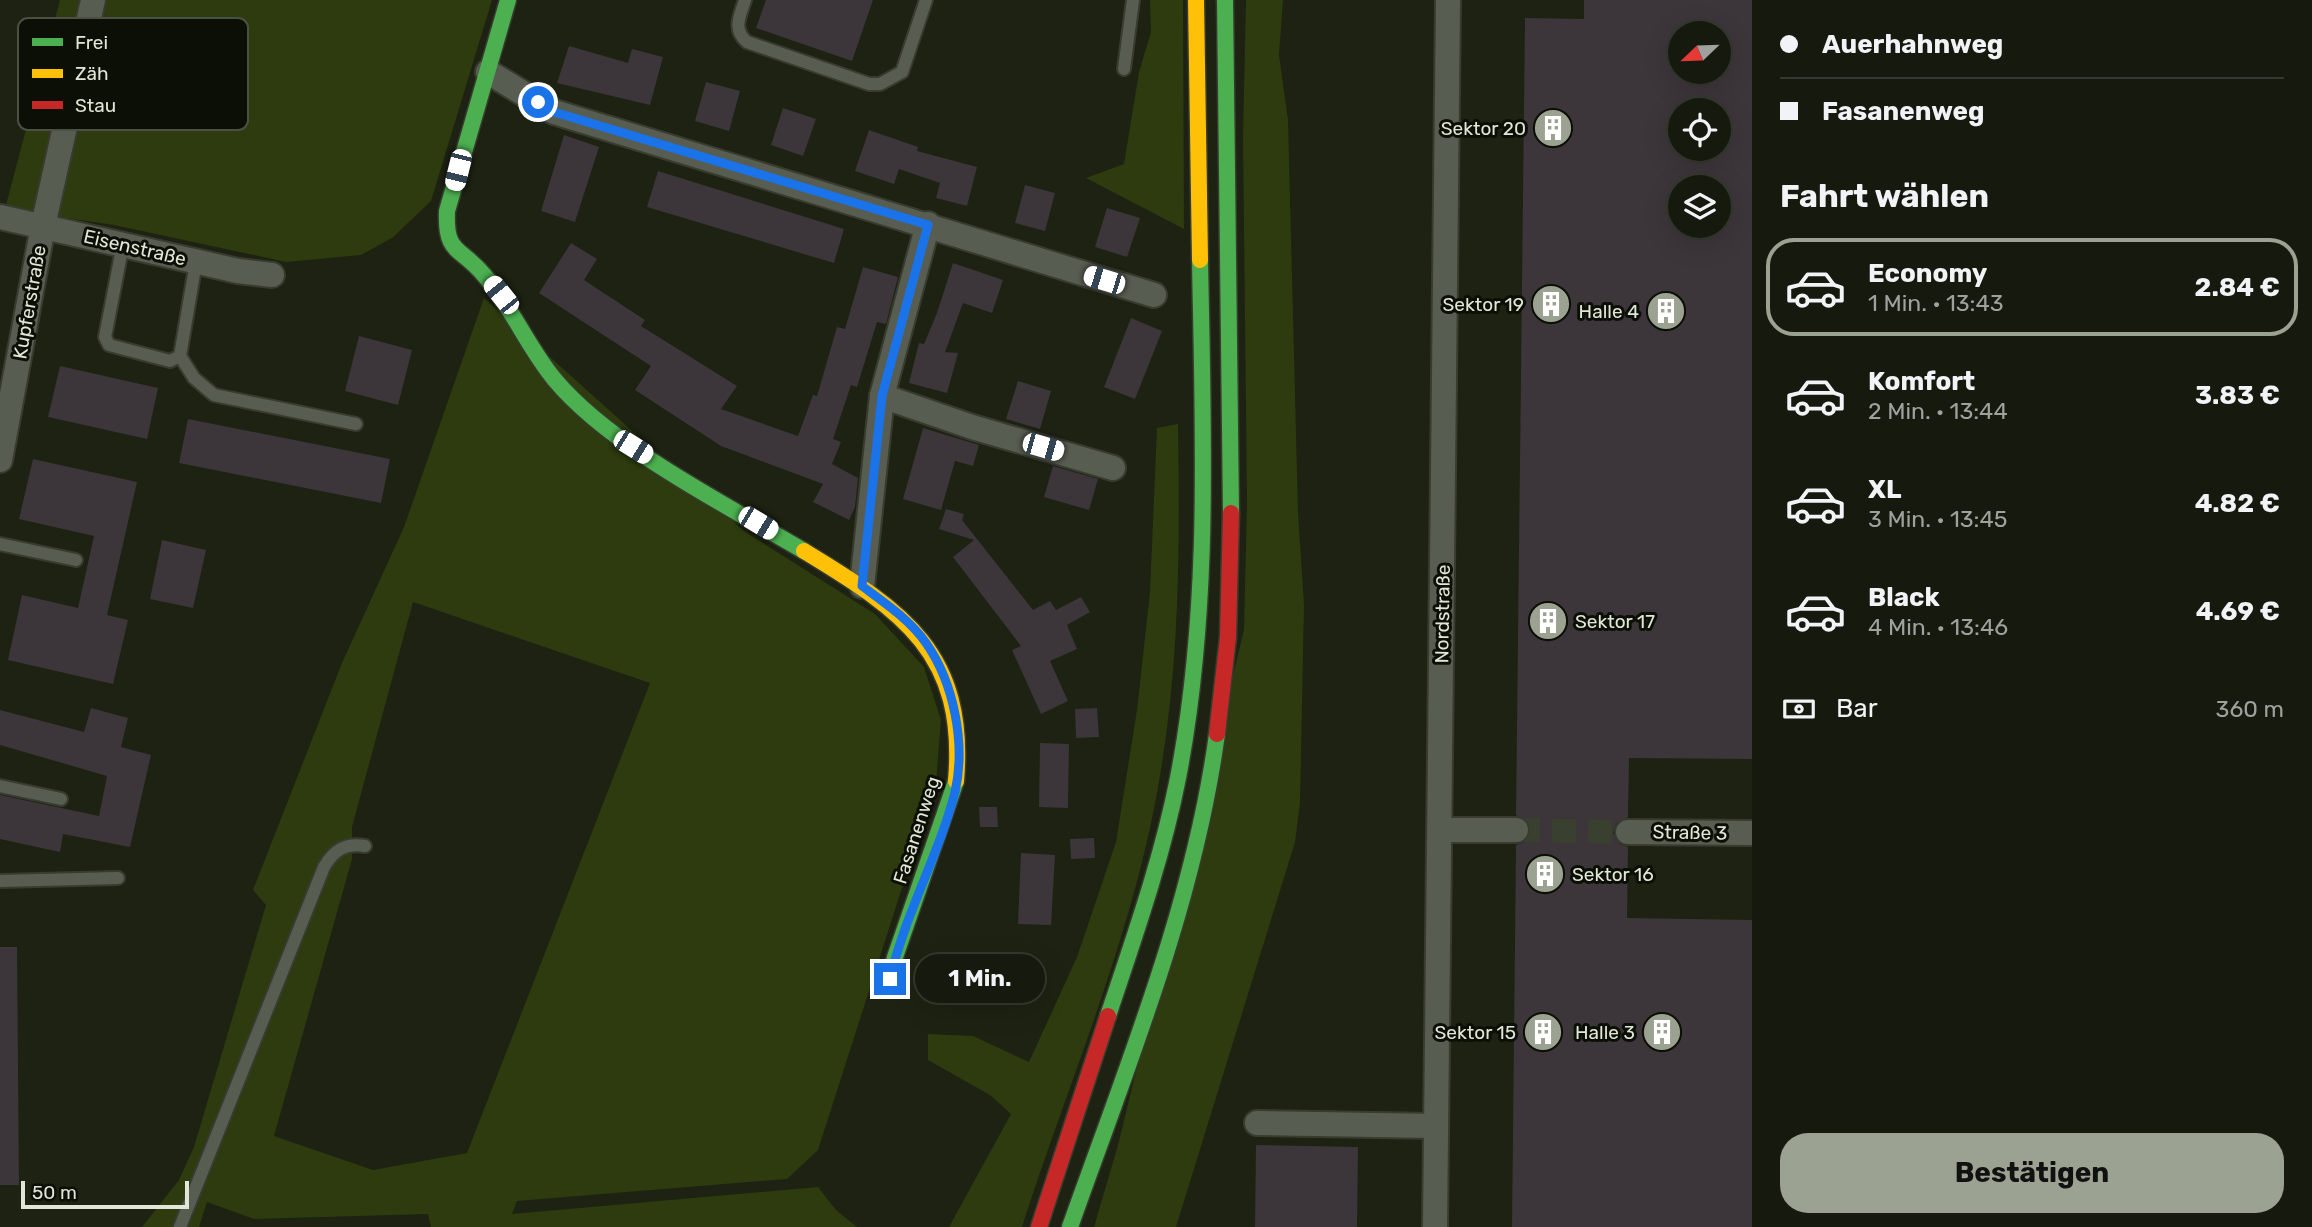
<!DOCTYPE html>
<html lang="de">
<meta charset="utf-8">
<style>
:root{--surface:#161a0e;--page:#23271c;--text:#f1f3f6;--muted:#9ea19e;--line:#35382e;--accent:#9ca291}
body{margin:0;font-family:Rubik,sans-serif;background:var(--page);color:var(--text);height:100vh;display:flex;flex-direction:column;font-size:26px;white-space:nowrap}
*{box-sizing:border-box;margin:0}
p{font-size:23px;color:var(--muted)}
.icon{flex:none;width:38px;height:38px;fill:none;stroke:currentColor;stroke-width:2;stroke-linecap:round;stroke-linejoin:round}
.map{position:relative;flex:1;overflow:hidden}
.side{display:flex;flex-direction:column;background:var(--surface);width:560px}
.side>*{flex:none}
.hud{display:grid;align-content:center;height:154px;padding:0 28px;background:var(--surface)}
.needle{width:46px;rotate:247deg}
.controls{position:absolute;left:1668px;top:21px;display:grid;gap:14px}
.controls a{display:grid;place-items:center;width:63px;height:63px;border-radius:50%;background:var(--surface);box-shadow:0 7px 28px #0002,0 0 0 2px var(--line);font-size:35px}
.scale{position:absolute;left:21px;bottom:18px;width:168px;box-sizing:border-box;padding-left:7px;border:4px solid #e0e7d6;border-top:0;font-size:19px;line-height:24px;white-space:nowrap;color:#e0e7d6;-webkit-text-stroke:5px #0b0f05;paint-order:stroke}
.end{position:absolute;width:32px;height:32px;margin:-16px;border:9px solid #1a73e8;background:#fff;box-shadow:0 0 0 4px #fff}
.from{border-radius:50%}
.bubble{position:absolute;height:49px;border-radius:24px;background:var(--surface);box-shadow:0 7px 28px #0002,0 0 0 2px var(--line);font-size:23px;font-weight:700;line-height:49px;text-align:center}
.car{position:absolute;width:21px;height:42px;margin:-21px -10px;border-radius:9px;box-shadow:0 0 5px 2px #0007;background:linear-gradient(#fff 24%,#345 0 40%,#fff 0 76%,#345 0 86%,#fff 0)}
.hud b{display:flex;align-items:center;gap:24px;height:66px;font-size:26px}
.hud b+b{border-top:2px solid var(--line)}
.hud i{width:18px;height:18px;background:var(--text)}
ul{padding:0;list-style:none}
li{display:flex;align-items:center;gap:21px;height:98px;margin:0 14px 10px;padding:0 14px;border:4px solid transparent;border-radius:28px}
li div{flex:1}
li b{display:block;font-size:26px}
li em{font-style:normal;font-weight:700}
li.current{border-color:var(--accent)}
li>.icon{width:63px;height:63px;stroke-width:1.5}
h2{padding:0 28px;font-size:32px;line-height:84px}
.pay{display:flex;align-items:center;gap:18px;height:77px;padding:0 28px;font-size:26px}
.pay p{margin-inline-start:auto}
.button{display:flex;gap:14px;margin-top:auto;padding:14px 28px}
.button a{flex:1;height:80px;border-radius:28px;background:var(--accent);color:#111;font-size:28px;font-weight:700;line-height:80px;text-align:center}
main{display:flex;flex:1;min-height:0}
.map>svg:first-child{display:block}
</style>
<main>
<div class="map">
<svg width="1752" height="1227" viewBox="0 0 1752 1227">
<rect width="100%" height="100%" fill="#1d2212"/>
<!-- green -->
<g fill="#2d3b0e" fill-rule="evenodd">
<polygon points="60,0 492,0 431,201 392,238 361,255 286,262 114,225 5,209"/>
<polygon points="1150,0 1183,0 1184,229 1086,178 1124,164 1139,72 1151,32"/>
<polygon points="1246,0 1283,0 1279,55 1288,120 1298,512 1304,605 1300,803 1295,842 1176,1227 1094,1227 1118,1145 1244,630 1247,501 1243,138"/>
<path d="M484,298L744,531L875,614L924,667L941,720L936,782L818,1150L787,1179L517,1201L512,1214L818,1187L836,1210L857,1227H431L428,1214L254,1219L207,1202L199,1227H142L179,1180L194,1147L266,905L253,890L342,663L404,527ZM413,602L650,683L467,1153L373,1170L274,1136L352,859V827Z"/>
<path d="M1178,424C1180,549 1180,669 1157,793C1130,942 1068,1083 1022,1227H949L1011,1114L990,1095L928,1060V1034L973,1036L1029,1062L1077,957L1116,842L1137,710L1150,592L1157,428Z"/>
</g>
<!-- building -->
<g fill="#3c353a" fill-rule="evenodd">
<polygon points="766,0 873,0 852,61 756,28"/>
<path d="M1584,0H1752V759L1629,758L1628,817L1616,824L1613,833L1620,844L1628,847L1627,918L1752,920V1227H1512L1516,845L1524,842L1531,831L1528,822L1516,815L1525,18L1584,19ZM1680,33H1718V72H1680ZM1680,110H1718V149H1680ZM1680,187H1718V226H1680Z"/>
<polygon points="569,46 628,63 632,49 663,57 650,105 557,83"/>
<polygon points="706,82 740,91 729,131 695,121"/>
<polygon points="783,108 816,119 803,156 771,145"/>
<polygon points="869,130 918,147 917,151 977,167 967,206 936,198 940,183 899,169 894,184 855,171"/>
<polygon points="564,135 599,147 575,222 541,211"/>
<polygon points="658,171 844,229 834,263 647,207"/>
<polygon points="1025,185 1055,193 1045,231 1015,223"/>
<polygon points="1107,208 1140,218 1127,257 1095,247"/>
<polygon points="571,243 597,259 584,280 645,320 641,326 737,386 721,409 798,436 813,395 817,396 837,327 845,329 863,267 898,277 886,324 877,322 857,387 851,385 833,439 841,442 832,464 858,478 855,507 849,520 813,502 823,484 721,446 635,390 651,366 539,293"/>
<polygon points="953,263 1003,280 992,313 963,303 945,352 958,353 947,393 909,383 919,343 924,344 937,313"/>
<polygon points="1131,318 1162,331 1135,399 1104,387"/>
<polygon points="359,336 412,350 398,405 345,391"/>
<polygon points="60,366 158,388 147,439 48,417"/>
<polygon points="1018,381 1051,391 1040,429 1006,419"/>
<polygon points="188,419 390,459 381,503 179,463"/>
<polygon points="923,428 979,445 973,466 955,461 941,510 903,499"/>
<polygon points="33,459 137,482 107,615 128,620 113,684 8,660 22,595 78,608 94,536 19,519"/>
<polygon points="1053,466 1098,479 1089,510 1044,497"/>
<polygon points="946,509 964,514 962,520 1033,610 1050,601 1056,610 1081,597 1090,612 1067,625 1077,649 1050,661 1068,701 1041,714 1012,650 1021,646 953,557 974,540 939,529"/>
<polygon points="162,540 206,550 193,608 150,599"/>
<polygon points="91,708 128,718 121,747 151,755 130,847 63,834 60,852 0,839 0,795 99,816 107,776 0,745 0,710 84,732"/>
<polygon points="1097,708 1099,737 1076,738 1075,709"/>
<polygon points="1040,743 1069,744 1068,808 1039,807"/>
<polygon points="979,807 997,807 998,827 980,827"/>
<polygon points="1094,838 1095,858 1071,859 1070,839"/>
<polygon points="1021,853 1055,855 1051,925 1018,924"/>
<polygon points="0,947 17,947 19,1185 0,1185"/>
<polygon points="1256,1145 1358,1147 1357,1227 1255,1227"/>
</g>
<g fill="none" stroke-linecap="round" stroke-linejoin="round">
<!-- street-tunnel -->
<polyline stroke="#3a402f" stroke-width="24" stroke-dasharray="24 12" stroke-linecap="butt" points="1516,830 1628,832"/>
<!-- lane casing -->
<g stroke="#373c2f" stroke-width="16">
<g id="lane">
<path d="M745,0C740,16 732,29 747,42L869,84H880L902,72L926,0"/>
<polyline points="1124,69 1133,0"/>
<polyline points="123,244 105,337 109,345 170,361 180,356 196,262"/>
<polyline points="180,356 194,378 214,395 356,424"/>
<polyline points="0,544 76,560"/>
<polyline points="0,786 61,799"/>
<polyline points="0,881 118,878"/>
<path d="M180,1227L324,867C334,850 345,843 365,846"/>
</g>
</g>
<!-- street casing -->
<g stroke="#373c2f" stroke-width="28">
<g id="street">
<polyline points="488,72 554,112 1154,295"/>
<polyline points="0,217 238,271 272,275"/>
<polyline points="882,396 972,427 1113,468"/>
<polyline points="0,460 43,226 93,0"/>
<polyline points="862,586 882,396 928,224"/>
<polyline points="1440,830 1516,830"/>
<polyline points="1628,832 1752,833"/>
<polyline points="1257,1123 1436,1126"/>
<polyline points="1435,1227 1448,0"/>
</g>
</g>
<!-- fast casing -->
<g stroke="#373c2f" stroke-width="19">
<g id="fast">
<path d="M508,0L447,211C445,255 460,246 484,275C512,307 528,348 555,380C611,447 728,506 804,551"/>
<polyline points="1225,0 1231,513"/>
<polyline points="1225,0 1225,1"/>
<polyline points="897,989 890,979 895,957 956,781"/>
<path d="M1108,1016C1134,938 1162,859 1178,778C1211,607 1203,433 1200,260"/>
<path d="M1070,1227C1127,1066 1194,904 1217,734"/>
</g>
</g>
<!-- slow casing -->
<g stroke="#373c2f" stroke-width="19">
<g id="slow">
<polyline points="1196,0 1200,260"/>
<path d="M804,551C903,611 967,653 956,781"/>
</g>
</g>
<!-- jam casing -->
<g stroke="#373c2f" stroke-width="19">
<g id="jam">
<polyline points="1217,734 1228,637 1231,513"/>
<polyline points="1039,1227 1108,1016"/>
</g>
</g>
<!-- lane -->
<use href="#lane" stroke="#585d52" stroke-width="12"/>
<!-- street -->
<use href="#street" stroke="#585d52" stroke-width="24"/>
<!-- fast -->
<use href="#fast" stroke="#4caf50" stroke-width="16"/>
<!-- slow -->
<use href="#slow" stroke="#ffc107" stroke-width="16"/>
<!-- jam -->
<use href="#jam" stroke="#c62828" stroke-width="16"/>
</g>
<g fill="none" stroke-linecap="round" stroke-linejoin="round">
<!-- route -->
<path stroke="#1a73e8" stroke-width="9" d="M538,102L554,112L928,225L882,396L862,586C885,603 910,620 926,643C954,683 966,744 955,792C939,855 905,914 890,979"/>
</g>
<!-- icons -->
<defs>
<g id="building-disc" transform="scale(2.0125)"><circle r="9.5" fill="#9ca291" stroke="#0b0f05"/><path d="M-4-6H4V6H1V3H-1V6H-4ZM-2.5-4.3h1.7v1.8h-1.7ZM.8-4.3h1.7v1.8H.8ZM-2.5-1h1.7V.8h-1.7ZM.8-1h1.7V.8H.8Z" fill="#fff"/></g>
</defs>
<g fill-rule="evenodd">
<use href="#building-disc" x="1553" y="128"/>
<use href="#building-disc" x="1551" y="304"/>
<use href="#building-disc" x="1666" y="311"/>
<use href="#building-disc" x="1548" y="621"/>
<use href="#building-disc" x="1545" y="874"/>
<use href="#building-disc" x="1543" y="1032"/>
<use href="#building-disc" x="1662" y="1032"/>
</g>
<g text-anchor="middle" stroke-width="6" stroke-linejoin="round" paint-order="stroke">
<!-- poi labels -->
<g font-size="19" fill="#e0e7d6" stroke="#0b0f05" text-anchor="end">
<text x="1526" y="135">Sektor 20</text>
<text x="1524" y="311">Sektor 19</text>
<text x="1639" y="318">Halle 4</text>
<text x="1575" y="628" text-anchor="start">Sektor 17</text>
<text x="1572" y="881" text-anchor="start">Sektor 16</text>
<text x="1516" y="1039">Sektor 15</text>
<text x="1635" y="1039">Halle 3</text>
</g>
<!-- street labels -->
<g font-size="19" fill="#e0e7d6" stroke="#0b0f05">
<text transform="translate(135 247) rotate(13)" y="7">Eisenstraße</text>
<text transform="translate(29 302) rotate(-80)" y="7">Kupferstraße</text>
<text transform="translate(1442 614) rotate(-89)" y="7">Nordstraße</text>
<text transform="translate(916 830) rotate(-72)" y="7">Fasanenweg</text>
<text transform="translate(1690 832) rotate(1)" y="7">Straße 3</text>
</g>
</g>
<!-- legend -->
<rect x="18" y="18" width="230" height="112" rx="10" fill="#0b0f05" stroke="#4b5044" stroke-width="2"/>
<rect x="32" y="38" width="31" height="8" fill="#4caf50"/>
<rect x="32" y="69" width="31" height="9" fill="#ffc107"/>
<rect x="32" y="101" width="31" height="8" fill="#c62828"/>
<g font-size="19" fill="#e0e7d6">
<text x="75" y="49">Frei</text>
<text x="75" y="80">Zäh</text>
<text x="75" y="112">Stau</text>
</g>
</svg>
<div class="controls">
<a><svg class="needle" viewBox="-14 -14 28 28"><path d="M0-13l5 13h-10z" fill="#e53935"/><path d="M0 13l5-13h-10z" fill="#9ea19e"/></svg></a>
<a><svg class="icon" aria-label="locate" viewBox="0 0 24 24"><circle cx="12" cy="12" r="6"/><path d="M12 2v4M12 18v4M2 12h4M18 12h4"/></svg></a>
<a><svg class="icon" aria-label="layers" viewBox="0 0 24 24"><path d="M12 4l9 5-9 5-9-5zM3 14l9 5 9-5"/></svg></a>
</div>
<div class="scale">50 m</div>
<i class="end from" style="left:538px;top:102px"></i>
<i class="end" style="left:890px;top:979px"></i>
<div class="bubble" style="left:915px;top:954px;width:130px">1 Min.</div>
<i class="car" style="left:458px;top:170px;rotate:194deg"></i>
<i class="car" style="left:1104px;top:280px;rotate:287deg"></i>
<i class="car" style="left:501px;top:295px;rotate:321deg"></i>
<i class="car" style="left:633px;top:447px;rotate:122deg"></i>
<i class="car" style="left:1043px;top:447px;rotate:106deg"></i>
<i class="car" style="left:758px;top:523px;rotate:121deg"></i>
</div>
<section class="side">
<div class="hud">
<b><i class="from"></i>Auerhahnweg</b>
<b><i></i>Fasanenweg</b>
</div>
<h2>Fahrt wählen</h2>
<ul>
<li class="current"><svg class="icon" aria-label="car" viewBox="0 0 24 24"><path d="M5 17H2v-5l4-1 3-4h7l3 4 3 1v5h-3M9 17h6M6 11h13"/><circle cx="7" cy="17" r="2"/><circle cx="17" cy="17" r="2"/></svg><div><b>Economy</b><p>1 Min. · 13:43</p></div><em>2.84 €</em></li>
<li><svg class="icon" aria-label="car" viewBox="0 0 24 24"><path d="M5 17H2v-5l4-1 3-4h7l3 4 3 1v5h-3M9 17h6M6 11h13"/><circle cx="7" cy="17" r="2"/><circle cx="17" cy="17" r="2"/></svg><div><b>Komfort</b><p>2 Min. · 13:44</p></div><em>3.83 €</em></li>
<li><svg class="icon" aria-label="car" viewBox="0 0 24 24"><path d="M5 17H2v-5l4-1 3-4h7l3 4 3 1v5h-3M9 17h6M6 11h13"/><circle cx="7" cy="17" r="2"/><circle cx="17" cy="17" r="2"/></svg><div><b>XL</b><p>3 Min. · 13:45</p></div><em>4.82 €</em></li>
<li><svg class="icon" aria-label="car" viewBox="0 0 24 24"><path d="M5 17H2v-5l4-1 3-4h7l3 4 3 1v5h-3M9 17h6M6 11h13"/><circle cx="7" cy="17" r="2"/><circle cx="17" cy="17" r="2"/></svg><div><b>Black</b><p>4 Min. · 13:46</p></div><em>4.69 €</em></li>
</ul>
<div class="pay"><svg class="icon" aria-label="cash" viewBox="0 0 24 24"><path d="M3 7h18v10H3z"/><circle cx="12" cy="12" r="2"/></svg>Bar<p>360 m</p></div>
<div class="button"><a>Bestätigen</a></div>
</section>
</main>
